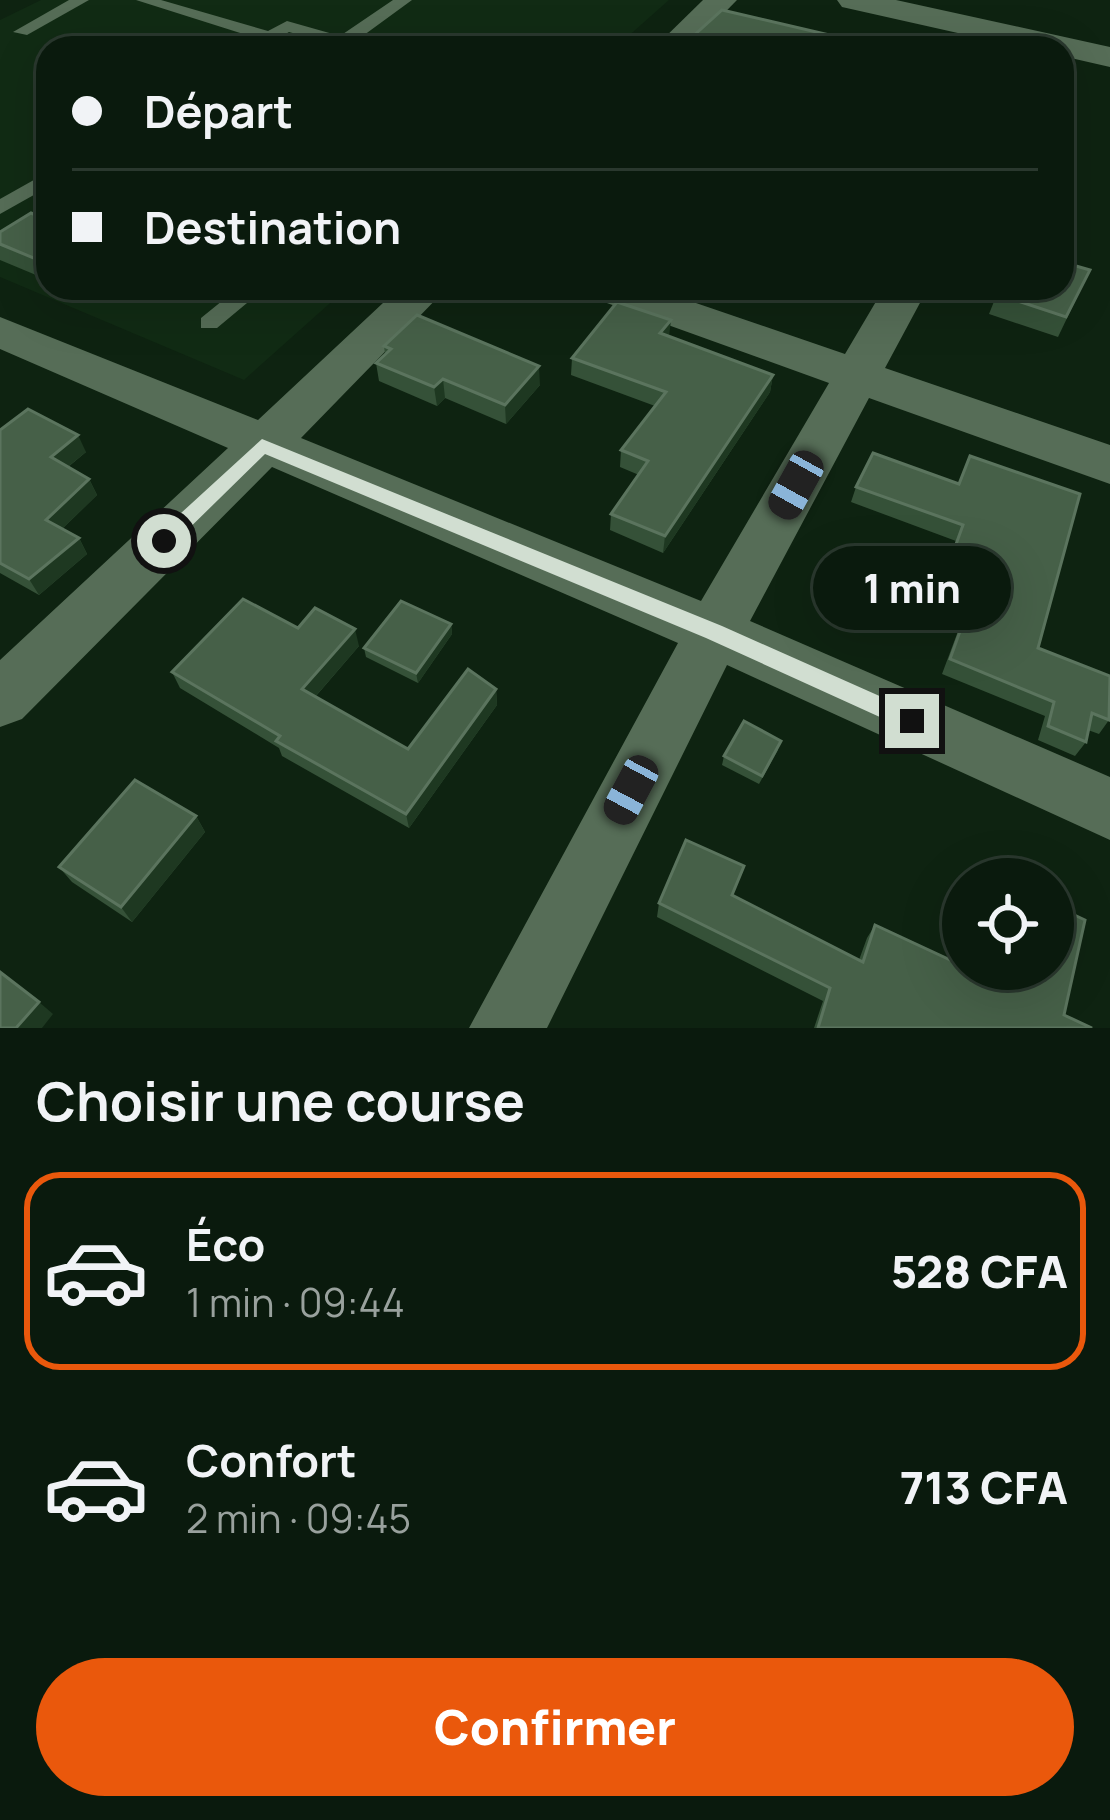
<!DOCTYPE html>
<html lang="fr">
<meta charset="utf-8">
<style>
:root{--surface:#0a1a0d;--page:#132316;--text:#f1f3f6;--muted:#99a19d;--line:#2a382e;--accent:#ea580c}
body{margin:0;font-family:Manrope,sans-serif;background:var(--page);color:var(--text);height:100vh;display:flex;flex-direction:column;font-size:45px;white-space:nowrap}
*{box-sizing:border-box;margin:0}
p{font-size:39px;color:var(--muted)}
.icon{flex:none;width:66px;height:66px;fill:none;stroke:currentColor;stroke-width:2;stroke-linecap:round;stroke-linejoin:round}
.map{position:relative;height:1028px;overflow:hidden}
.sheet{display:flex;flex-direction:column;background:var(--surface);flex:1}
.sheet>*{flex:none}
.guide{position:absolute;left:36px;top:36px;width:1038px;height:264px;border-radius:36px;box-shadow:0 12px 48px #0002,0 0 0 3px var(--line);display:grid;align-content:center;height:264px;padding:0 36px;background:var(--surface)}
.controls{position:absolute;left:942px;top:858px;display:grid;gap:24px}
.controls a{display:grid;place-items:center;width:132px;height:132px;border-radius:50%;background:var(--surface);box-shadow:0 12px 48px #0002,0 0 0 3px var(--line);font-size:60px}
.end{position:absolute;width:54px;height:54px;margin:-27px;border:15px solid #d1ded1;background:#111;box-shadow:0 0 0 6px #111}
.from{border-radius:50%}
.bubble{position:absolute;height:84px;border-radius:42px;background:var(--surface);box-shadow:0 12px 48px #0002,0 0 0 3px var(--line);font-size:39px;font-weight:800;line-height:84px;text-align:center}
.car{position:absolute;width:36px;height:72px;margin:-36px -18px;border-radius:15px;box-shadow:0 0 9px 3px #0007;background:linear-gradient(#222 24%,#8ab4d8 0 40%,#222 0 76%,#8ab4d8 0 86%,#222 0)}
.guide b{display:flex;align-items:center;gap:42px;height:114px;font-size:45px}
.guide b+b{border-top:3px solid var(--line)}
.guide i{width:30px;height:30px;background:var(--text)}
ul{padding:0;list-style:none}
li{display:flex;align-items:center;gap:36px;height:198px;margin:0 24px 18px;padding:0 12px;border:6px solid transparent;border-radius:36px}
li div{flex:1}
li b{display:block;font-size:45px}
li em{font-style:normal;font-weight:800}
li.on{border-color:var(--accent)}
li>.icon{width:108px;height:108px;stroke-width:1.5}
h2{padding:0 36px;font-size:54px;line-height:144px}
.cta{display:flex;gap:24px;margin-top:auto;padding:24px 36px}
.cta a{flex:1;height:138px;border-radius:72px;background:var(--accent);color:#fff;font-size:48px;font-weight:800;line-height:138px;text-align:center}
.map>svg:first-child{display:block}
</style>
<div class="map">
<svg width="1110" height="1028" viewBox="0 0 1110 1028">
<rect width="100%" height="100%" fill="#0e2311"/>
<!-- built -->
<polygon fill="#112b14" points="41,0 669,0 615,48 48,48 48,288 347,288 244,380 0,277 0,20"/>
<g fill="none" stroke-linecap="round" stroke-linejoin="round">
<!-- lane -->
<g fill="#566d57" fill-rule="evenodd">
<polygon points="69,0 89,0 27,35 13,32"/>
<polygon points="136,0 161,0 268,31 287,21 340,36 393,0 412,0 349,46 325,48 329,43 289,32 262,48 247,48 256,38"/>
<polygon points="48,172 48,187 0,214 0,199"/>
<polygon points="238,288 292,288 276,299 259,293 217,328 201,328 201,318"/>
</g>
<!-- street -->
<g fill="#566d57" fill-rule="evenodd">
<polygon points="703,0 737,0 690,48 654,48"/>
<polygon points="837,0 896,0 1110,47 1110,67 1062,56 1062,48 1025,48 842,7"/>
<polygon points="399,288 447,288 301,438 701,601 829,383 593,298 587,288 652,288 845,354 884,288 928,288 885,368 1110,445 1110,484 869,398 750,621 1110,777 1110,840 727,665 547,1028 469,1028 678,643 272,467 22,719 0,727 0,660 228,448 0,349 0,317 258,420"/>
</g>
</g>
<!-- wall -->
<g fill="#355138">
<polygon points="48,220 48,280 0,260 0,232"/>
<polygon points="1090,270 1058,337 989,314 997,294"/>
<polygon points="669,336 773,375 770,392 663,553 610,530 611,514 639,475 620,467 621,450 655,406 571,375 572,358"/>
<polygon points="384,346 540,385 506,424 445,398 437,406 379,381 376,363 385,354"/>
<polygon points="0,430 86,452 68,467 89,479 97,495 62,529 79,538 87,554 39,595 0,573"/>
<polygon points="959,483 1038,648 1109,720 1099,734 1088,730 1086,742 1075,756 1038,740 1045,716 942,674 970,599 939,587 956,541 851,502 856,487"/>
<polygon points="451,624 452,634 418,683 366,657 364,648"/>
<polygon points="298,628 359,646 316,696 408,749 496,689 497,705 409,828 282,756 279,748 180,688 172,672"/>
<polygon points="778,750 759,784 722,765 724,756"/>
<polygon points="196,816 205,832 132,922 72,882 59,867"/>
<polygon points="733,895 859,960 867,938 875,925 960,965 963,956 963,969 1092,1028 814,1028 823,1001 657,917 659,903"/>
</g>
<!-- shaded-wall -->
<g fill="#1e3821">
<polygon points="671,320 669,337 660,333"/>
<polygon points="539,366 540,385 506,424 505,405"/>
<polygon points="773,375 770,392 663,553 665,536"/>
<polygon points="443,379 445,398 437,406 434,387"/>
<polygon points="78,435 86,452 59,474 51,457"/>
<polygon points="89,479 97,495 55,536 46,520"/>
<polygon points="79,538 87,554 39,595 29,579"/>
<polygon points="451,624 452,634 418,683 416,673"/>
<polygon points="355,629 359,646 308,705 302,689"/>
<polygon points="496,689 497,705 409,828 406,814"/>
<polygon points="196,816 205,832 132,922 121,907"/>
<polygon points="39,1002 53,1014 42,1028 16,1028"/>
</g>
<!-- building -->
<g fill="#466048" stroke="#5b745e" stroke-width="3">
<polygon points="722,10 842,38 834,48 680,48"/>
<polygon points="31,213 48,220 48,264 0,244 0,232"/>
<polygon points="1062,262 1090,270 1066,317 997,294 1000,288 1062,288"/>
<polygon points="617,302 671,320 660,333 773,375 665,536 611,514 648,461 621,450 666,392 572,358"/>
<polygon points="417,315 539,366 505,405 443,379 434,387 376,363 391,349 384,346"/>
<polygon points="28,409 78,435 51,457 89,479 46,520 79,538 29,579 0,563 0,430"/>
<polygon points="873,453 959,484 970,456 1080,494 1038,648 1110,676 1109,720 1092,713 1086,742 1048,726 1054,702 950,659 977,584 946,572 963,525 856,487"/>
<polygon points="243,599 298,628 315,608 355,629 302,689 408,749 468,669 496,689 406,814 276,741 280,736 172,672"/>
<polygon points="401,601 451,624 416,673 364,648"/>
<polygon points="744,721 781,741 762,776 724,756"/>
<polygon points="135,780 196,816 121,907 59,867"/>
<polygon points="686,840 744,866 732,895 863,962 875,925 963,966 963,969 1053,969 1053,905 1085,920 1064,1015 1092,1028 818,1028 830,988 659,903"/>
<polygon points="0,972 39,1002 16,1028 0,1028"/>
</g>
<!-- route -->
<polygon fill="#d1ded1" points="262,439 722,626 920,714 923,721 920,728 904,728 706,638 265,454 171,546 157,546 157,535"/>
</svg>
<div class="controls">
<a><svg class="icon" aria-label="locate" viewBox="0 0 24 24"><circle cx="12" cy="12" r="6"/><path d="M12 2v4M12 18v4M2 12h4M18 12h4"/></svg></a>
</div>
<i class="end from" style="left:164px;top:541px"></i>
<i class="end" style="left:912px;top:721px"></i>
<div class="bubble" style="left:813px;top:546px;width:198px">1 min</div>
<i class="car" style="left:796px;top:485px;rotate:209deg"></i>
<i class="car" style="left:631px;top:790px;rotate:208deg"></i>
<div class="guide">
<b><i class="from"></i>Départ</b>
<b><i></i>Destination</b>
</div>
</div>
<section class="sheet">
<h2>Choisir une course</h2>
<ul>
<li class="on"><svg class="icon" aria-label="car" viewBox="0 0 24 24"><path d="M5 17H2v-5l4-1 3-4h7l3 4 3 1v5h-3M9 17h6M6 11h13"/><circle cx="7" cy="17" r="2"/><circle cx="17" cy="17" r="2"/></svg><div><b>Éco</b><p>1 min · 09:44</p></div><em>528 CFA</em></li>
<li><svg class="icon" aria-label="car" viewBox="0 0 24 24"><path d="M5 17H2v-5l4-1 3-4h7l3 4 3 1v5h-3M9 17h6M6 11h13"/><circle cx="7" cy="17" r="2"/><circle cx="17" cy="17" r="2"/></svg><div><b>Confort</b><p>2 min · 09:45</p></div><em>713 CFA</em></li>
</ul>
<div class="cta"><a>Confirmer</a></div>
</section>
